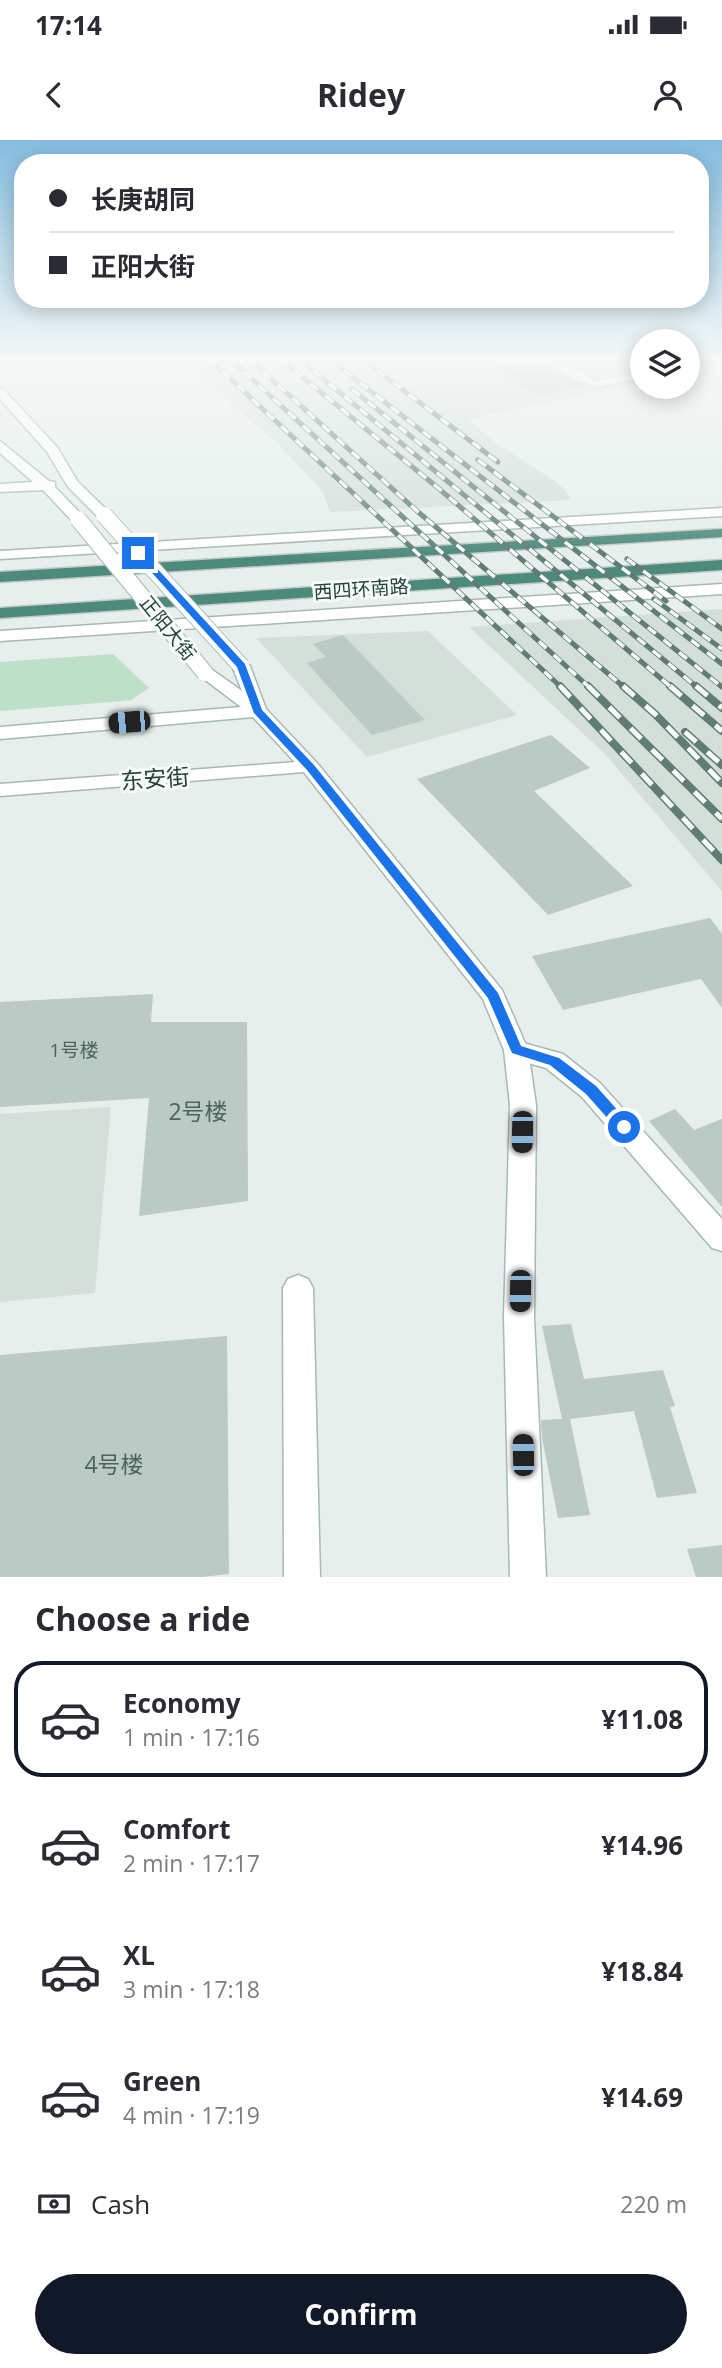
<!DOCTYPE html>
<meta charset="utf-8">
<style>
:root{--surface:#fff;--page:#f2f2f3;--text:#2b2b33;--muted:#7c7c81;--line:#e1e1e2;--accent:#111827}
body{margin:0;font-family:"Open Sans","Noto Sans SC",sans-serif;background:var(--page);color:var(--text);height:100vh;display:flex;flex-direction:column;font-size:26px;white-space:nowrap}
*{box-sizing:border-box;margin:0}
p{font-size:23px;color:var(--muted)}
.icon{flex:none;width:38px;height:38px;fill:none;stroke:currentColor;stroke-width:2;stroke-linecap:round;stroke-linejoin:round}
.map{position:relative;height:1437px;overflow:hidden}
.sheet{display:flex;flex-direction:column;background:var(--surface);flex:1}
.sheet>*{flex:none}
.top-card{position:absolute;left:14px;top:14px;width:695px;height:154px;border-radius:28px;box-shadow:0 4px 18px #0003;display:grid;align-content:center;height:154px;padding:0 35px;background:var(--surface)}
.buttons{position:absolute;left:630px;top:189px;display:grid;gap:14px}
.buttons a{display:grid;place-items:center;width:70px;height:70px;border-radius:50%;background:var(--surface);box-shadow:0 4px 18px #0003;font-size:35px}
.end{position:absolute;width:32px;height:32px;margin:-16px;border:9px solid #1a73e8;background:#fff;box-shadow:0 0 0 4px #fff}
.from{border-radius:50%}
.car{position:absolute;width:21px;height:42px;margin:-21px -10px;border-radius:9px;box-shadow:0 0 5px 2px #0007;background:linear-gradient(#222 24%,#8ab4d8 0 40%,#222 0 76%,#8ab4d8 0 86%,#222 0)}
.top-card b{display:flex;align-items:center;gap:24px;height:66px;font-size:26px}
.top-card b+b{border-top:2px solid var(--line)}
.top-card i{width:18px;height:18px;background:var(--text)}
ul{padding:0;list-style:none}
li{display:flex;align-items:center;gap:21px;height:116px;margin:0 14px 10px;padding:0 21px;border:4px solid transparent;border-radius:28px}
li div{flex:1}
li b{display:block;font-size:26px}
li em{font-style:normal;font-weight:700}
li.current{border-color:var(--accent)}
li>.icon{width:63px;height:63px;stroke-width:1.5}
h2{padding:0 35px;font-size:32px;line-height:84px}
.pay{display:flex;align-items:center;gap:18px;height:77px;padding:0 35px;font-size:26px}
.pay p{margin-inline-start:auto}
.button{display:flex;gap:14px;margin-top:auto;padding:14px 35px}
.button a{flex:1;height:80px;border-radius:42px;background:var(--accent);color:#fff;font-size:28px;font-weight:700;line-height:80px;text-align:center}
.status{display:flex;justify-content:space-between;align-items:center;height:49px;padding:0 35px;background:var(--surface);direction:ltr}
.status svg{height:19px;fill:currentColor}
header{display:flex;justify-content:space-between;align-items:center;height:91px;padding:0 35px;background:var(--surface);font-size:32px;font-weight:700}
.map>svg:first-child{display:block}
</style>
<div class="status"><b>17:14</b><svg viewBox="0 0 49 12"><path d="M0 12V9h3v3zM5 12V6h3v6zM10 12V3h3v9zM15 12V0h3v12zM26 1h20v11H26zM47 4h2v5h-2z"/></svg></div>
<header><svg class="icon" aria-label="back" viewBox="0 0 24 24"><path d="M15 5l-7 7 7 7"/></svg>Ridey<svg class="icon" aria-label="person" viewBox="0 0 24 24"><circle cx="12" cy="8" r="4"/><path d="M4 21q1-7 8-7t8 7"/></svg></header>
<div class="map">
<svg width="722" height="1437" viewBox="0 0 722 1437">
<rect width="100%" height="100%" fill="#e6efeb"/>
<!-- built -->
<g fill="#d4dfda">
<polygon points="177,218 642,218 642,242 468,279 496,303 553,340 564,349 571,360 330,372 322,350 275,301"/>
<polygon points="722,469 722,751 605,614 469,487"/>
<polygon points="428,491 517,575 367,617 256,498"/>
<polygon points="111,967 95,1153 0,1162 0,974"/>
</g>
<!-- green -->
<polygon fill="#bfe0c8" points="113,514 149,548 131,560 123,561 0,571 0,522"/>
<!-- building -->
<g fill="#bbcac4">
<polygon points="472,218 533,218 586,246 539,256"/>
<polygon points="343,495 425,580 372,595 307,523 326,517 313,504"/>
<polygon points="551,595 590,628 534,651 633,746 548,775 417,639"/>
<polygon points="710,778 722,794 722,868 701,839 563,870 532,816"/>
<polygon points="153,854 151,882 247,882 248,1061 139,1076 149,958 0,967 0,862"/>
<polygon points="675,969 694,990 722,979 722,1067 649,981"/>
<polygon points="571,1184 584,1239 663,1230 675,1266 670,1267 697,1353 657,1358 634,1271 570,1279 590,1375 558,1378 542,1298 541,1280 562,1279 542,1186"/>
<polygon points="227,1196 229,1434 202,1437 0,1437 0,1215"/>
<polygon points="722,1405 722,1437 696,1437 687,1409"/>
</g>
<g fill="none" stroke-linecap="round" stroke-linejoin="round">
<!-- service casing -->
<g stroke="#a8b8b2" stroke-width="2">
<g id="service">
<polygon points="538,218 549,218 597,241 642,232 642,238 597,247 576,240"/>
<polygon points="707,218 722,220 688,227 688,223"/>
</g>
</g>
<!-- minor casing -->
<g stroke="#a8b8b2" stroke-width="3">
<g id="minor">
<polygon points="310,621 320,627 317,631 0,656 0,644"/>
<polygon points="516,901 563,914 600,943 722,1079 722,1111 712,1108 582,957 546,928 507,917 504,910 507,903"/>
<polygon points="298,1135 308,1139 313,1148 320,1437 284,1437 283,1148 288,1139"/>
</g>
</g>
<!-- tertiary casing -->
<g stroke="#a8b8b2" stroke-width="3">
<g id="tertiary">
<polygon points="722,368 722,376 0,419 0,411"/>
<polygon points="722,444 722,454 0,501 0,491"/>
</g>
</g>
<!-- secondary casing -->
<g stroke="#a4bbb3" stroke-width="3">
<g id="secondary">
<polygon points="0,248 4,250 57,307 78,342 109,372 109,378 99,378 68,347 47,312 0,259"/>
<polygon points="0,301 49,341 55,342 55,347 83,376 83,382 73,382 43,350 0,352 0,344 33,342 0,313"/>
<polygon points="241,521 250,526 266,569 317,623 502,850 528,910 536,965 534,1177 546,1437 510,1437 504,1177 510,965 504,910 483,859 303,631 253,577 0,599 0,587 241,567 196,533 199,529 211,529 242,551 232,526"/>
</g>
</g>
<!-- trunk casing -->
<g stroke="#c2cac8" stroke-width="3">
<g id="trunk">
<polygon points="722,389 722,397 0,442 0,432"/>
<polygon points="722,420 722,430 0,478 0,468"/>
</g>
</g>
<!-- service -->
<use href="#service" fill="#fff" fill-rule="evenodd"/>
<!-- minor -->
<use href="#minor" fill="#fff" fill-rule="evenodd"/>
<!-- tertiary -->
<use href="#tertiary" fill="#fff" fill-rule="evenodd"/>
<!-- secondary -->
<use href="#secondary" fill="#fff" fill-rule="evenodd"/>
<!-- trunk -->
<use href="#trunk" fill="#4c8a7c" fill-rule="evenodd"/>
<!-- rail-far1 casing -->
<g stroke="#5f7d75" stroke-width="5">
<g id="rail-far1">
<polyline points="208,218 562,548"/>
<polyline points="229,218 590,548"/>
<polyline points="248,218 417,371 625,548"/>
<polyline points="279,218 437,347 672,548"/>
<polyline points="298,218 698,548"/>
<polyline points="328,218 722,524"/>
<polyline points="361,218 498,322"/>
<polyline points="352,249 722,547"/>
<polyline points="478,320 666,461"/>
<polyline points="627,419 722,489"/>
<polyline points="654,459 722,509"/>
</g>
</g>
<!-- rail casing -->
<g stroke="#5f7d75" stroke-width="8">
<g id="rail">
<polyline points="560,546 722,720"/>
<polyline points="588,546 722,679"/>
<polyline points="623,546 655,574 722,643"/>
<polyline points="670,546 722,591"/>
<polyline points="696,546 722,568"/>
<polyline points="685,592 722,625"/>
</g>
</g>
<!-- rail-far1 -->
<use href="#rail-far1" stroke="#f7fbf9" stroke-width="3.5" stroke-dasharray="10" stroke-linecap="butt"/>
<!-- rail -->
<use href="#rail" stroke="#f7fbf9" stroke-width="5" stroke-dasharray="15" stroke-linecap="butt"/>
<!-- secondary-bridge casing -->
<g stroke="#a4bbb3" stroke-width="18" stroke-linecap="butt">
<g id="secondary-bridge">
<polyline points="104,375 241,526"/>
<polyline points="78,379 205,533"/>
</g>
</g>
<!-- secondary-bridge -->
<use href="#secondary-bridge" stroke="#fff" stroke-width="16"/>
</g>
<!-- sky -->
<linearGradient id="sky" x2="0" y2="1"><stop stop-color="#84bce0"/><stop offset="0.52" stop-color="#f4f8f6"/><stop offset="1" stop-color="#f4f8f6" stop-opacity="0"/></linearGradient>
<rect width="722" height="420" fill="url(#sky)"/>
<!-- route -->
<polygon fill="#1a73e8" points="135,411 141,411 245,524 262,570 314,625 498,853 521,906 559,918 596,946 629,983 629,991 619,991 586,954 550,925 512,913 488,858 307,630 254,573 237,527 135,414"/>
<g text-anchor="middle" stroke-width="6" stroke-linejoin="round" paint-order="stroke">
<!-- far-street labels -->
<g font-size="19" fill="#24423a" stroke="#f7fbf9">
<text transform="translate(361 449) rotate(-4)" y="7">西四环南路</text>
<text transform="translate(168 488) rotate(51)" y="7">正阳大街</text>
</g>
<!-- number labels -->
<g font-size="19" fill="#4a645c">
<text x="74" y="917">1号楼</text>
</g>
<!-- street labels -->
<g font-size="23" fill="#24423a" stroke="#f7fbf9">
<text transform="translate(155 639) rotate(-4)" y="8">东安街</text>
</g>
<!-- near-number labels -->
<g font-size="23" fill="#4a645c">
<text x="198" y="980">2号楼</text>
<text x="114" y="1333">4号楼</text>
</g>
</g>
</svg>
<div class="buttons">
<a><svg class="icon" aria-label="layers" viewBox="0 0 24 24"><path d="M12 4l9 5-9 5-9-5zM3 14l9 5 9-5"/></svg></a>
</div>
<i class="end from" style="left:624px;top:987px"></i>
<i class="end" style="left:138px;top:413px"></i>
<i class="car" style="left:129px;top:582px;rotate:265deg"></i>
<i class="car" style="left:522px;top:992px;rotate:181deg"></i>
<i class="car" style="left:520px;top:1151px;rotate:181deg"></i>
<i class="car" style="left:523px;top:1315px;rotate:359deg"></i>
<div class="top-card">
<b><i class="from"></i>长庚胡同</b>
<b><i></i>正阳大街</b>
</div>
</div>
<section class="sheet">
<h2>Choose a ride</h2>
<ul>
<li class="current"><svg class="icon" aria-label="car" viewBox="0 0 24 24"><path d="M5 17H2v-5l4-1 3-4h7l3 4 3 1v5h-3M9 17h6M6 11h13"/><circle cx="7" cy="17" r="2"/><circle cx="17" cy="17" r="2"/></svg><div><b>Economy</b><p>1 min · 17:16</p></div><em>¥11.08</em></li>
<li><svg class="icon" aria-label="car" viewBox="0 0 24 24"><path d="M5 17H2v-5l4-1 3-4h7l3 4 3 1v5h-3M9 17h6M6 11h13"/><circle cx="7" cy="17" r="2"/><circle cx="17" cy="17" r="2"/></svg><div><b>Comfort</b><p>2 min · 17:17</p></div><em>¥14.96</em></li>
<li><svg class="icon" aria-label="car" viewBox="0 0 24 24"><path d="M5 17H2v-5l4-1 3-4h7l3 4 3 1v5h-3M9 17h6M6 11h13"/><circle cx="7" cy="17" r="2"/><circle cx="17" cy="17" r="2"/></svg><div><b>XL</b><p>3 min · 17:18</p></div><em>¥18.84</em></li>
<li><svg class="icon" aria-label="car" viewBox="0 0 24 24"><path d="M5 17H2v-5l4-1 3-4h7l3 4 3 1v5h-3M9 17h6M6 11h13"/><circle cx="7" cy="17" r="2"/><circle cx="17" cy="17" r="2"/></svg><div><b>Green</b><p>4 min · 17:19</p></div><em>¥14.69</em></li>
</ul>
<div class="pay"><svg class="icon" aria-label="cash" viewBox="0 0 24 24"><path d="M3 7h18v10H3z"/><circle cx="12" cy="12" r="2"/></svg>Cash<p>220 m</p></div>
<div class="button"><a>Confirm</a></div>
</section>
